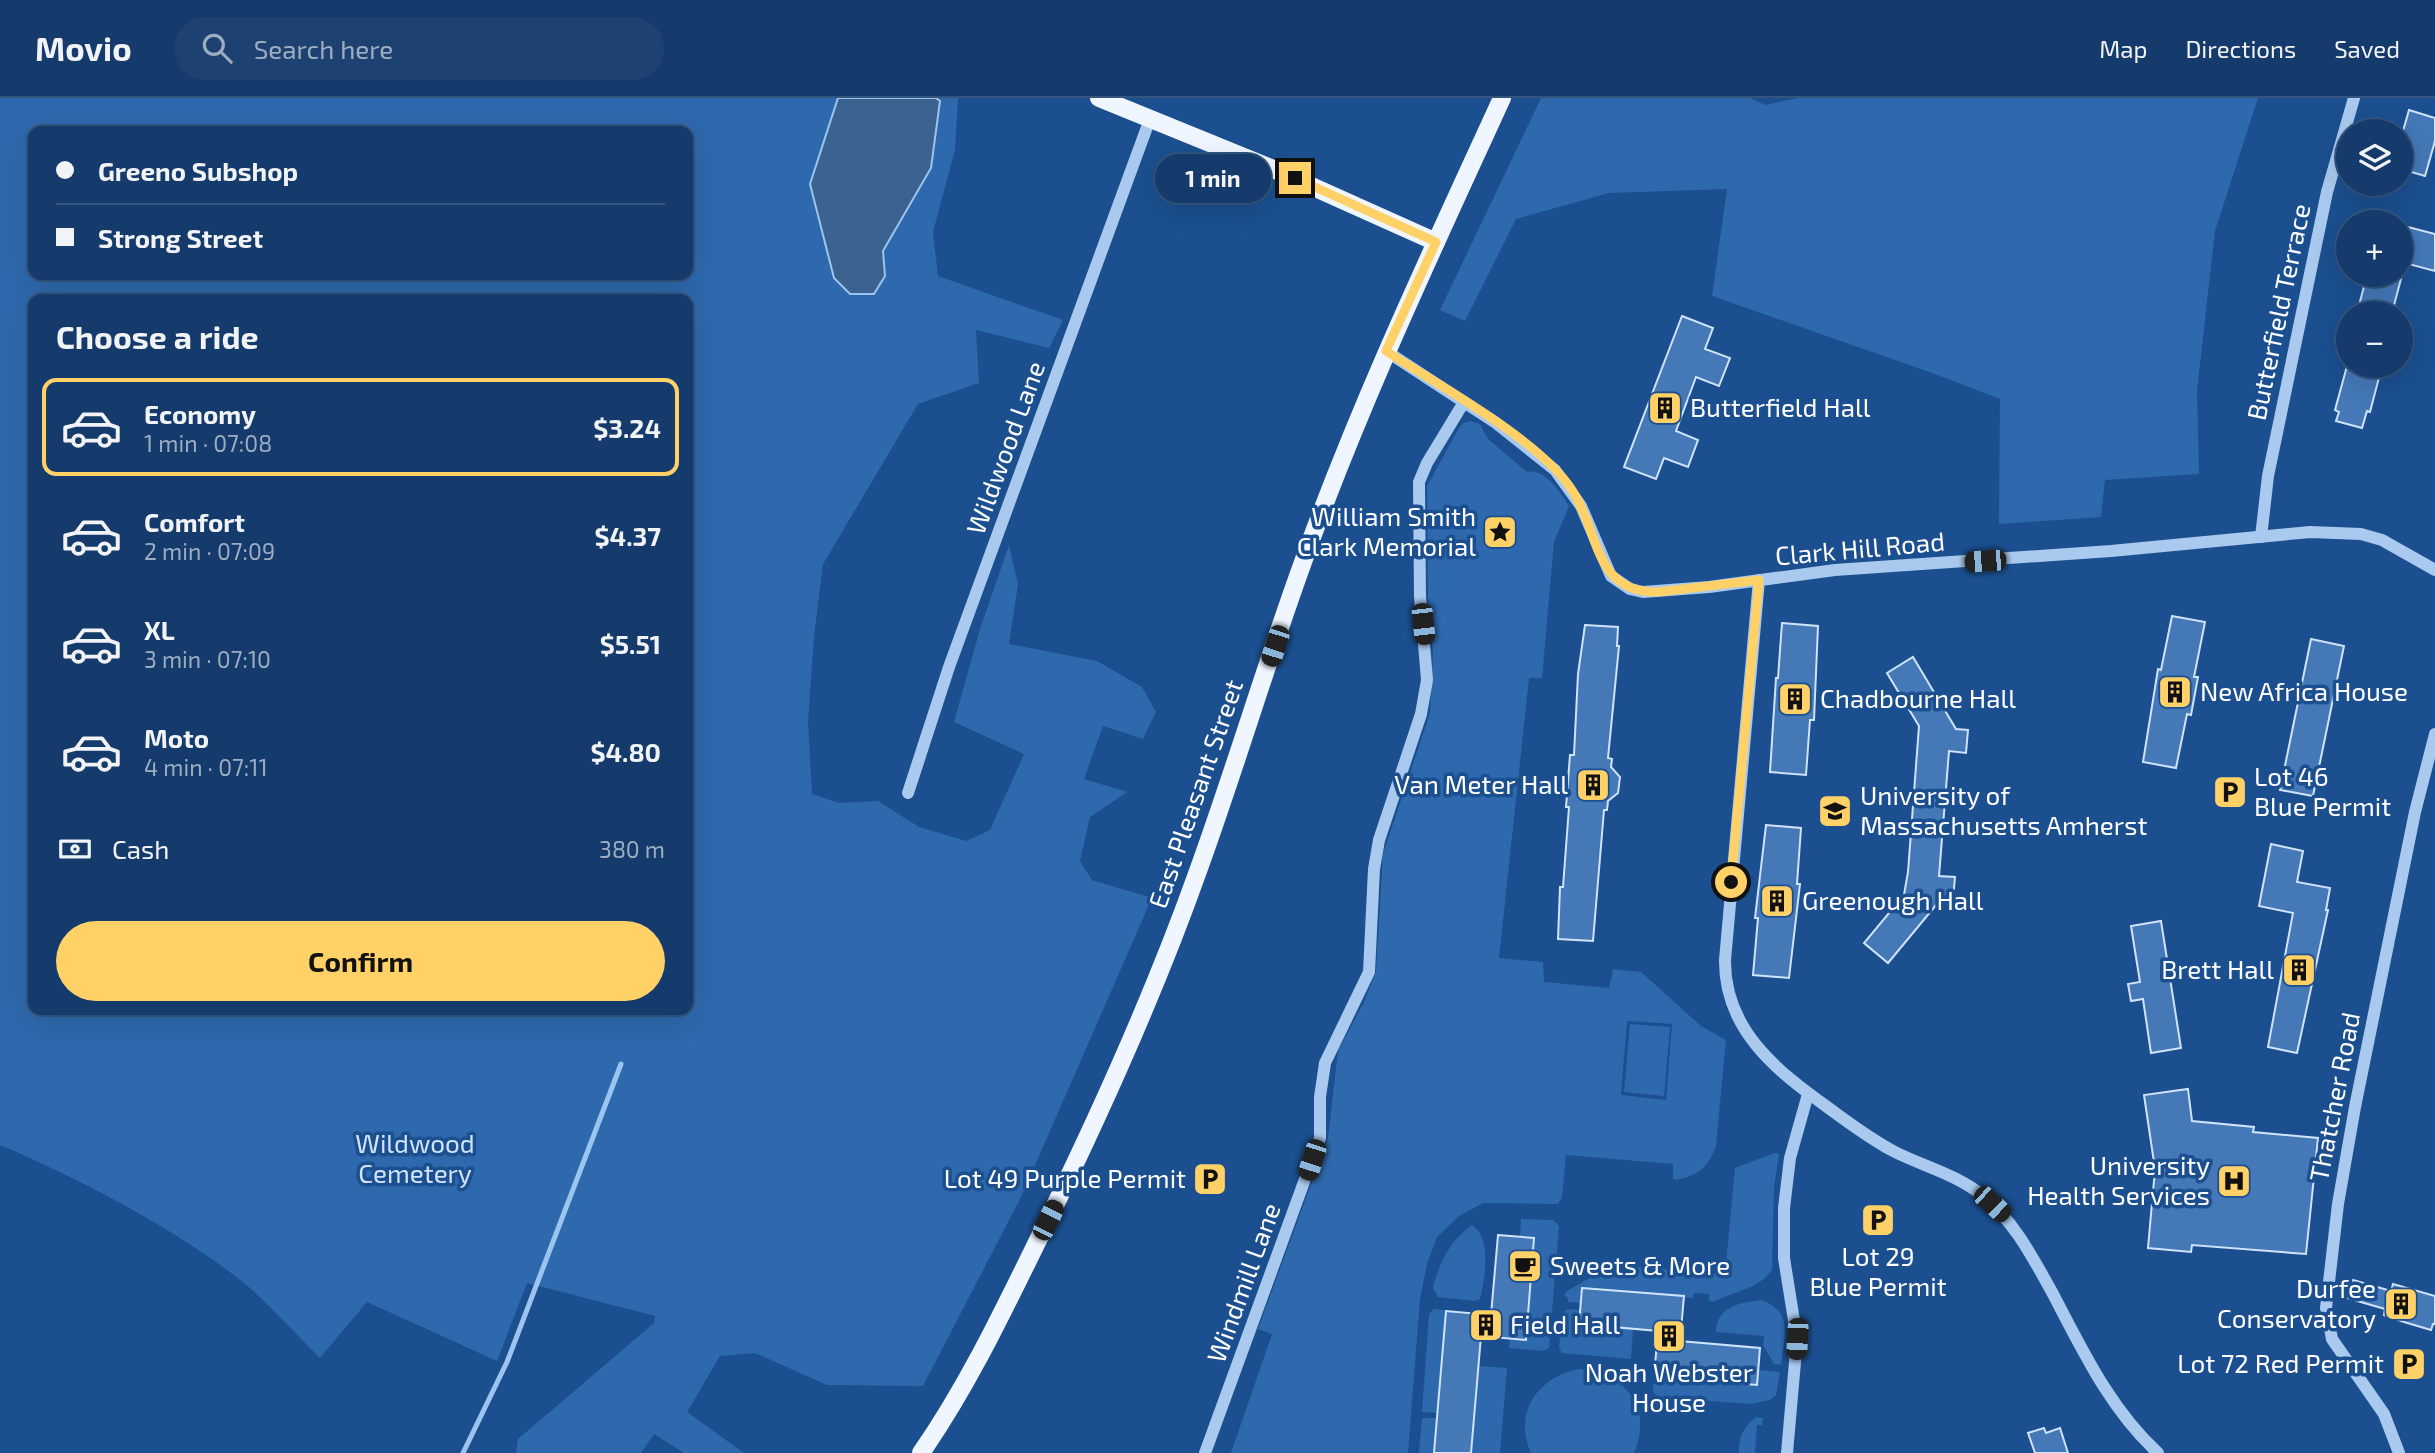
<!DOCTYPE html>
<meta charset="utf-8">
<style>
:root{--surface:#143b6b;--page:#1d4271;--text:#f1f3f6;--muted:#9dadc1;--line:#33557e;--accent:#ffd166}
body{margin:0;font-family:"Exo 2",sans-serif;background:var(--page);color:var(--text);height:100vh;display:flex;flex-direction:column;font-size:26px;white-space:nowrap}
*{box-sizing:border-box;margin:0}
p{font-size:23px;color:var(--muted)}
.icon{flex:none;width:38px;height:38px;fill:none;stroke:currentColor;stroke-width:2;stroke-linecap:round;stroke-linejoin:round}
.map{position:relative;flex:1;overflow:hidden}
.details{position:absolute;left:28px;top:196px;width:665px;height:721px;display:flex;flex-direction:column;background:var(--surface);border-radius:14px;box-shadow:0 7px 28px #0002,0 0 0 2px var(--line)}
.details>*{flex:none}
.guide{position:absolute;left:28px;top:28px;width:665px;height:154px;border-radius:14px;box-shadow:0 7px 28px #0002,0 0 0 2px var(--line);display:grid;align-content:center;height:154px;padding:0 28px;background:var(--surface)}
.buttons{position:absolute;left:2336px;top:21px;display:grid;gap:14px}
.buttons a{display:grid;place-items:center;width:77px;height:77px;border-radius:50%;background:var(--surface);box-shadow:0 7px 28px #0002,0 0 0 2px var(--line);font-size:35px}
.end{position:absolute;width:32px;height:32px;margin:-16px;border:9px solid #ffd166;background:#111;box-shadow:0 0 0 4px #111}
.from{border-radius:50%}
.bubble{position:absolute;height:49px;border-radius:24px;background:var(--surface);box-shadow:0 7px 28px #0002,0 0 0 2px var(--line);font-size:23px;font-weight:700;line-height:49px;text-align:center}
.car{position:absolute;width:21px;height:42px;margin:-21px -10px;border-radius:9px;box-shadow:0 0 5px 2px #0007;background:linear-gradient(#222 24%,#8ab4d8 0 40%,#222 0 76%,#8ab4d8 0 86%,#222 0)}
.guide b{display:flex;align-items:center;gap:24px;height:66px;font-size:26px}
.guide b+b{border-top:2px solid var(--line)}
.guide i{width:18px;height:18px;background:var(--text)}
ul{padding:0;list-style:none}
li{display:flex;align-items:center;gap:21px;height:98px;margin:0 14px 10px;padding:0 14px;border:4px solid transparent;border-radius:14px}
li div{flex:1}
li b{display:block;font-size:26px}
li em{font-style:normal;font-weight:700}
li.current{border-color:var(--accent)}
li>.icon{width:63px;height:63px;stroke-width:1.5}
h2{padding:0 28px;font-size:32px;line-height:84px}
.pay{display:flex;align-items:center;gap:18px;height:77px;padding:0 28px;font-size:26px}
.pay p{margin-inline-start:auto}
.cta{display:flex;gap:14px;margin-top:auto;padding:14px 28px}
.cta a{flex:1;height:80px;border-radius:42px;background:var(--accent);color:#111;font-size:28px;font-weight:700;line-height:80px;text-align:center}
header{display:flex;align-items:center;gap:42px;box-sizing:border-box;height:98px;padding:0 35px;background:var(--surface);border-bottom:2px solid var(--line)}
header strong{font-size:33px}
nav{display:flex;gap:38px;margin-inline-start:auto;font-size:24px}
.search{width:490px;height:63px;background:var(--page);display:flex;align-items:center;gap:18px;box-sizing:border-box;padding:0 24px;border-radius:38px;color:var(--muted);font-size:26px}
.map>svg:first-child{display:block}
</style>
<header>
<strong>Movio</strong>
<div class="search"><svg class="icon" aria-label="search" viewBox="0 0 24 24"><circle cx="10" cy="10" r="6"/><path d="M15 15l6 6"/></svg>Search here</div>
<nav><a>Map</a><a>Directions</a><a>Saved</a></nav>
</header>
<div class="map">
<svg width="2435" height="1355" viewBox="0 0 2435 1355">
<rect width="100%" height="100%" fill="#1b4f8f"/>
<!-- green -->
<g fill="#2e69ad" fill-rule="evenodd">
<path d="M0,0H958L955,52L933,134L938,178L1063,222L1049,250L976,232L979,285L918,306L823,466L814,539L808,623L812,696L839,705L878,703L919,729L966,743L990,732L1024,656L954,624L980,531L1009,447L1018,486L1009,546L1097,563L1142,589L1156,614L1143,641L1103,628L1084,681L1127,694L1090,719L1080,763L1092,782L1152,800L1021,1099L923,1288L827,1287L755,1255L720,1258L687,1314L744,1355H684L654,1336L641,1355H516L518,1341L654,1225L655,1218L527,1185L497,1263L367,1204L320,1260C293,1234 268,1204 239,1181C172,1129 78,1080 0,1047ZM33,33H688V177H33ZM33,201H688V912H33Z"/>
<polygon points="1541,0 1750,0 1765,7 1798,0 2258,0 2215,133 2197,293 2199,376 2105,382 2101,419 1999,426 2000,301 1935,276 1712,198 1727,91 1609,95 1516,121 1465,223 1440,212"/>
<path d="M1471,323L1480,326L1488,341L1527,374C1545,370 1560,394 1569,408L1554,444L1542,580H1529L1499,860L1543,864L1544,884L1609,890L1613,871L1641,874L1701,928L1726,942L1716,1048C1709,1069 1698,1077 1677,1082L1673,1081V1066L1566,1057L1562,1099L1558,1106L1483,1105L1459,1118L1437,1139L1427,1166L1420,1201L1408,1355H1231L1272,1236L1258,1231L1328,1040L1338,953L1364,904L1376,874L1383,756L1430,615L1433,556L1428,505L1427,388L1459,330L1463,325ZM1627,923L1672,926L1666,1002L1621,997Z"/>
<polygon points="1630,926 1670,929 1664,998 1624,994"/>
<polygon points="1775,1055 1779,1056 1774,1090 1772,1172 1764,1181 1753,1188 1712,1204 1709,1202 1709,1196 1694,1195 1693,1200 1583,1190 1581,1205 1568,1204 1568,1200 1564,1197 1567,1193 1612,1167 1725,1176 1735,1070"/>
<polygon points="1521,1121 1553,1122 1559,1128 1549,1250 1544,1253 1509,1250 1510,1241 1526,1242 1534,1140 1520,1139"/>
<path d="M1472,1127C1492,1140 1485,1181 1480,1201L1475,1203L1438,1199L1433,1190C1440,1163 1449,1144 1472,1127Z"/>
<path d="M1762,1202C1794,1215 1784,1239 1781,1267L1774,1266L1763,1247L1764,1238L1716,1234C1717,1208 1739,1205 1762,1202Z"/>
<polygon points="1434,1211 1479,1216 1446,1213 1437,1315 1422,1314 1429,1216"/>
<polygon points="1568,1211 1580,1212 1580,1226 1633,1231 1631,1261 1562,1255 1559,1250 1562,1215"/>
<polygon points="1478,1268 1507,1270 1500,1355 1471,1355"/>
<path d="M1578,1271C1624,1274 1654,1309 1634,1355H1531C1513,1315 1537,1280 1578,1271Z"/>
<polygon points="1758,1272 1780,1274 1776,1297 1770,1302 1751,1306 1658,1299 1653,1294 1654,1278 1757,1286"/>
<path d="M1756,1319L1763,1320L1762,1327H1757L1755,1355H1739C1739,1338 1743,1330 1756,1319Z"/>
<polygon points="1422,1320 1437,1320 1434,1355 1419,1355"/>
</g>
<!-- water -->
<polygon fill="#3c6290" stroke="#9cc4f0" stroke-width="2" points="838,0 936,0 940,3 931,70 883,153 885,178 874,196 850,196 834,180 810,86"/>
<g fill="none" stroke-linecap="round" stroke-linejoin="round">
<!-- stream -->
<polyline stroke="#9cc4f0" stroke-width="5" points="463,1355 507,1264 621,966"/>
</g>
<!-- building -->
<g fill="#4478b7" stroke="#cfe3fa" stroke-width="2">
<polygon points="2409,12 2435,20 2435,43 2425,78 2401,71 2401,40"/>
<polygon points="2408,129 2435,136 2435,173 2401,164 2401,132 2407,134"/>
<polygon points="2367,177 2402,177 2392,215 2357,215"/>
<polygon points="1682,218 1713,230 1705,251 1730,260 1719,288 1696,279 1676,333 1698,342 1688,369 1664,360 1656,381 1624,369"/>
<polygon points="2347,268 2382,268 2370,314 2367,313 2362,330 2336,323 2339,314 2335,312"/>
<polygon points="2172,518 2205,524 2194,579 2198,579 2191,617 2187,616 2176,670 2143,664 2158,571 2161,572"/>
<polygon points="1782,525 1818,528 1814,622 1810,622 1806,677 1770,674 1776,580 1778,580"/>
<polygon points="1585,527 1618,529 1617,548 1619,548 1608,660 1612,661 1611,669 1620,679 1618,695 1608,703 1607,712 1604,712 1593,843 1558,841 1560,789 1563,789 1569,709 1566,709 1570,657 1574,657 1578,576"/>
<polygon points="2311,541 2344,548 2313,698 2280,692"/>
<polygon points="1913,559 1956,631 1968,632 1966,655 1949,653 1939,778 1955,779 1953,802 1941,801 1888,865 1864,845 1904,797 1908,774 1919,628 1887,575"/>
<polygon points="1766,727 1801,730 1797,786 1800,786 1789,880 1753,877 1758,820 1755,820"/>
<polygon points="2271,746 2303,753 2297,784 2330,790 2326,812 2328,812 2297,955 2268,949 2293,815 2259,808"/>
<polygon points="2161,823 2181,950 2151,955 2143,901 2131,903 2128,886 2140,884 2131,828"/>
<polygon points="2188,991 2192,1023 2254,1029 2253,1034 2318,1040 2306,1156 2192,1147 2191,1154 2148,1150 2155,1071 2144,997"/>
<polygon points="1498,1137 1534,1140 1526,1242 1481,1238 1471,1355 1434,1355 1446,1213 1491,1217"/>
<polygon points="2353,1182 2391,1193 2393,1186 2435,1198 2435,1226 2433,1226 2431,1232 2404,1224 2384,1217 2385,1211 2347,1200"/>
<polygon points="1582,1190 1684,1198 1680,1243 1760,1250 1757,1287 1654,1278 1658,1233 1579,1226"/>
<polygon points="2044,1330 2046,1335 2060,1330 2068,1355 2035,1355 2028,1335"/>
</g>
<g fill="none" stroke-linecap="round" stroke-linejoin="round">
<!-- minor -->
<g stroke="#a9c9ee" stroke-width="12">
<polyline points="1386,253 1496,325 1555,372 1581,408 1611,478 1630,491 1643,494 1709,489 1835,472 2111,453 2310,434 2361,436 2382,442 2435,472"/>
<polyline points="2261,439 2268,378 2327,94 2354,0"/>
<path d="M1759,482L1725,862C1724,932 1778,974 1830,1011C1852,1027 1873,1043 1897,1055C1926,1069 1957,1077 1982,1097C2015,1124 2033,1160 2053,1196C2083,1253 2110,1311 2158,1355"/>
<polyline points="908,695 949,569 1150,21"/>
<polyline points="1205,1355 1320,1040 1320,999 1325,965 1369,874 1374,771 1379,742 1421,616 1427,582 1420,498 1419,384 1427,365 1464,304"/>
<polyline points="1787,1355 1797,1241 1784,1160 1784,1110 1790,1060 1808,996"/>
<polyline points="2399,1355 2384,1316 2332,1241 2326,1210 2338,1106 2355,1009 2415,714 2435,636"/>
</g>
<!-- major -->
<g stroke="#f0f6ff" stroke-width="18">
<polyline points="1099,0 1271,70 1436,144"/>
<path d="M921,1355C969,1286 1005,1209 1042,1134C1100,1016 1154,897 1198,773C1235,671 1266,566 1303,464C1360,305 1432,153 1502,0"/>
</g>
</g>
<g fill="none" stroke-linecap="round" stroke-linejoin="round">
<!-- route -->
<path stroke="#ffd166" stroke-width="9" d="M1295,80L1436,144L1386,253C1438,287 1536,340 1570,389C1600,432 1592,495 1658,494L1759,482L1731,784"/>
</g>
<!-- icons -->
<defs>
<g id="building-square" transform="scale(1.75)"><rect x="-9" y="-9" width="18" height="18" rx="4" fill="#ffd166" stroke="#1b4f8f"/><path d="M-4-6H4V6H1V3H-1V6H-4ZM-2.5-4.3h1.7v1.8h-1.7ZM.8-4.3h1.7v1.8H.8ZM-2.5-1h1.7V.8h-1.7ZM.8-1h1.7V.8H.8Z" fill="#111"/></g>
<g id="sight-square" transform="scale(1.75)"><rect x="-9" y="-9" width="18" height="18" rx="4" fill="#ffd166" stroke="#1b4f8f"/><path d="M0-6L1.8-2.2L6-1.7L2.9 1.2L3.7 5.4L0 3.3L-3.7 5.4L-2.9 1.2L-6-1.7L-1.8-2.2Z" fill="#111"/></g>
<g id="parking-square" transform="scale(1.75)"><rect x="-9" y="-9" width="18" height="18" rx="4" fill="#ffd166" stroke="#1b4f8f"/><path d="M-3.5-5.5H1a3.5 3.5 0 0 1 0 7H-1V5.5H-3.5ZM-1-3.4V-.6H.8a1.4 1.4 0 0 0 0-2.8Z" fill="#111"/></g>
<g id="university-square" transform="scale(1.75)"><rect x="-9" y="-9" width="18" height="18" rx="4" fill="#ffd166" stroke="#1b4f8f"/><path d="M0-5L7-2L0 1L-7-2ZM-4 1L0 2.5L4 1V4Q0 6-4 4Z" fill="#111"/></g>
<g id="hospital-square" transform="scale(1.75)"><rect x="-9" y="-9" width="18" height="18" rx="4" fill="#ffd166" stroke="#1b4f8f"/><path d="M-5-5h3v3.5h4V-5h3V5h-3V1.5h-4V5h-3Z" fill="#111"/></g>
<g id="cafe-square" transform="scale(1.75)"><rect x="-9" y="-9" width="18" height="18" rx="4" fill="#ffd166" stroke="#1b4f8f"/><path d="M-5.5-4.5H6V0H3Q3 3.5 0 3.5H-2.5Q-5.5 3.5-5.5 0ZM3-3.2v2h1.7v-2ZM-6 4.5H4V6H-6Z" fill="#111"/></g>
</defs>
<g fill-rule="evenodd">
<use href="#building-square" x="1665" y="310"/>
<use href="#sight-square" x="1500" y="434"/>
<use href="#building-square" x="2175" y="594"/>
<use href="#building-square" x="1795" y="601"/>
<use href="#building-square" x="1593" y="687"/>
<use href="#parking-square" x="2230" y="694"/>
<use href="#university-square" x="1835" y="713"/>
<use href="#building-square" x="1777" y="803"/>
<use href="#building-square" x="2299" y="872"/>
<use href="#parking-square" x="1210" y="1081"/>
<use href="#hospital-square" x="2234" y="1083"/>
<use href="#parking-square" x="1878" y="1122"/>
<use href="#cafe-square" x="1525" y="1168"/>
<use href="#building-square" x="2401" y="1206"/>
<use href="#building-square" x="1486" y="1227"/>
<use href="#building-square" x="1669" y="1238"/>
<use href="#parking-square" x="2409" y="1266"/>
</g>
<g text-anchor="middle" stroke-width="7" stroke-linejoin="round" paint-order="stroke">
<!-- street labels -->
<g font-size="26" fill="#fff" stroke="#1b4f8f">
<text transform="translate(2279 214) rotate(-78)" y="9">Butterfield Terrace</text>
<text transform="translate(1006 350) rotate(-70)" y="9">Wildwood Lane</text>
<text transform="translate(1860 451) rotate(-5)" y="9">Clark Hill Road</text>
<text transform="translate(1196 696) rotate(-71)" y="9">East Pleasant Street</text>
<text transform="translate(2335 999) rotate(-79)" y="9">Thatcher Road</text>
<text transform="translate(1244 1185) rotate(-70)" y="9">Windmill Lane</text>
</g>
<!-- poi labels -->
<g font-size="26" fill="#fff" stroke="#1b4f8f" text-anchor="start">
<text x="1690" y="319">Butterfield Hall</text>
<text x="1476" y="428" text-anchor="end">William Smith<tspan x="1476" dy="30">Clark Memorial</tspan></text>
<text x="2200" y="603">New Africa House</text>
<text x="1820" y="610">Chadbourne Hall</text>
<text x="2254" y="688">Lot 46<tspan x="2254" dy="30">Blue Permit</tspan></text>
<text x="1568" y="696" text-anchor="end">Van Meter Hall</text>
<text x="1860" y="707">University of<tspan x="1860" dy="30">Massachusetts Amherst</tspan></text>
<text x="1802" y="812">Greenough Hall</text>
<text x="2274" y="881" text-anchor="end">Brett Hall</text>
<text x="2210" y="1077" text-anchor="end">University<tspan x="2210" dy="30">Health Services</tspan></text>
<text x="1186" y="1090" text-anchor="end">Lot 49 Purple Permit</text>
<text x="1878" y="1168" text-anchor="middle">Lot 29<tspan x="1878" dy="30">Blue Permit</tspan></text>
<text x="1550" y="1177">Sweets &amp; More</text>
<text x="2376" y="1200" text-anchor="end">Durfee<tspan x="2376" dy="30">Conservatory</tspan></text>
<text x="1510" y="1236">Field Hall</text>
<text x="2384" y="1275" text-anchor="end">Lot 72 Red Permit</text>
<text x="1669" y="1284" text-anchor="middle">Noah Webster<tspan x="1669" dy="30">House</tspan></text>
</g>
<!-- park labels -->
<g font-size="26" fill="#cfe3fa" stroke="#1b4f8f">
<text x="415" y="1055">Wildwood<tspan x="415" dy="30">Cemetery</tspan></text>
</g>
</g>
</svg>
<div class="buttons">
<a><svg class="icon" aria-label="layers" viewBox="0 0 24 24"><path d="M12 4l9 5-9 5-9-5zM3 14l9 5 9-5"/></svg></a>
<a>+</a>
<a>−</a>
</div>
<i class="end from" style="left:1731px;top:784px"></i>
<i class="end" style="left:1295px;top:80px"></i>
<div class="bubble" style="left:1155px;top:56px;width:116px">1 min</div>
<i class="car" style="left:1985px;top:463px;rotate:266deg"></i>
<i class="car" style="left:1423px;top:526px;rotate:174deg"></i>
<i class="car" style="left:1275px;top:548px;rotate:198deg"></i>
<i class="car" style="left:1312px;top:1062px;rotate:198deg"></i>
<i class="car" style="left:1992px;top:1106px;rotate:133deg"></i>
<i class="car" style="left:1048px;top:1122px;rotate:26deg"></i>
<i class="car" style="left:1797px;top:1241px;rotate:183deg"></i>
<div class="guide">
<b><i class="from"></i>Greeno Subshop</b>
<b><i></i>Strong Street</b>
</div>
<section class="details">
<h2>Choose a ride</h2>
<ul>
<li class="current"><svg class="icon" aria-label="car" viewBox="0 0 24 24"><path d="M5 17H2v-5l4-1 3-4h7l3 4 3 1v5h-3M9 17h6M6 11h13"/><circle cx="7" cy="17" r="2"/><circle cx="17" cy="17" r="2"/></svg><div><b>Economy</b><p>1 min · 07:08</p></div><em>$3.24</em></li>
<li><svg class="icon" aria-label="car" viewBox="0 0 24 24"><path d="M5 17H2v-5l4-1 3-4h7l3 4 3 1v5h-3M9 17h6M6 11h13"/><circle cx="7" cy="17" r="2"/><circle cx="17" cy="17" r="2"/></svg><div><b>Comfort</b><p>2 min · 07:09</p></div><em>$4.37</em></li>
<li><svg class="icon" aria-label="car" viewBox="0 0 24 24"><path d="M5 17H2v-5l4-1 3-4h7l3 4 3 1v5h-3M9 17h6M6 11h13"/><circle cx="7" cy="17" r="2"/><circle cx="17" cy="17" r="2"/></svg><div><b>XL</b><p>3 min · 07:10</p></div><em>$5.51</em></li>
<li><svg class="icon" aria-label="car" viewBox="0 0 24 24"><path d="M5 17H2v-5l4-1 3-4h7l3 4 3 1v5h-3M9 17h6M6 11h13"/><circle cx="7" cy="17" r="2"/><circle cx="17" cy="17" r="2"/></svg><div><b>Moto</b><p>4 min · 07:11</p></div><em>$4.80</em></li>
</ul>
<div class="pay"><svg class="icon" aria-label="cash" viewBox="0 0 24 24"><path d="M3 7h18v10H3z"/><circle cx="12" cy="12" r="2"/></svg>Cash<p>380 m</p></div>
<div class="cta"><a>Confirm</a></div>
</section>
</div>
